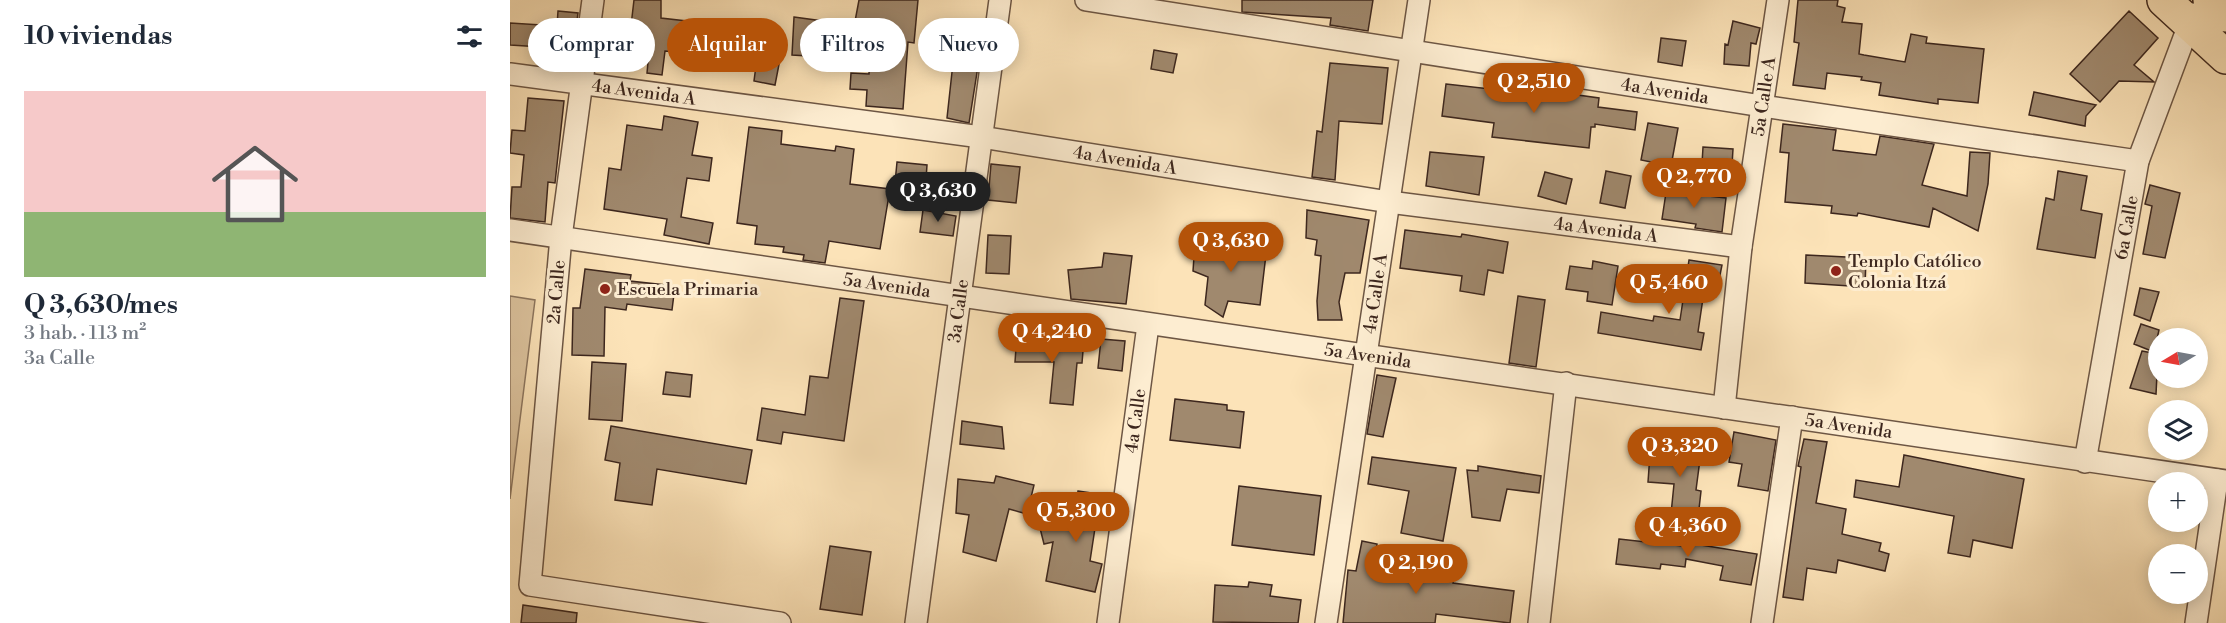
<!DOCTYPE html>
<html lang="es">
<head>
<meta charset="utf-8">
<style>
  :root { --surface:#fff; --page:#f2f2f3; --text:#1f2937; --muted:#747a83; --accent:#b45309 }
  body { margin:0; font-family:"Libre Bodoni",serif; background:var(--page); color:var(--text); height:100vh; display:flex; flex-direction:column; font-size:22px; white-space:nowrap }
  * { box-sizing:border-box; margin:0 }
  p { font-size:20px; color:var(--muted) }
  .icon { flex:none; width:33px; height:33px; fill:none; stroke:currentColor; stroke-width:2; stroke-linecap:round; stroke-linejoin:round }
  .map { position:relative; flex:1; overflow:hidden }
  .sheet { display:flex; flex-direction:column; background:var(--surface); width:510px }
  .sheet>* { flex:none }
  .top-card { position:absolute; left:18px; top:18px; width:570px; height:54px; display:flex; gap:12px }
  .needle { width:39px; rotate:260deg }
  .buttons { position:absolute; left:1638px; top:328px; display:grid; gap:12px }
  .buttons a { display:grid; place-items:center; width:60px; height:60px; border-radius:50%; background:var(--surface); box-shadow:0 3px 15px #0003; font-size:30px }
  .price { position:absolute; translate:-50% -51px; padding:0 14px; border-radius:21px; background:var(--accent); color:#fff; font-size:20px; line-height:39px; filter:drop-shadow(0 2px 3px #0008) }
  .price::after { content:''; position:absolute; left:50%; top:36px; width:18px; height:14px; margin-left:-9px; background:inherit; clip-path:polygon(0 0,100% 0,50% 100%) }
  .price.active { background:#222; color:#fff }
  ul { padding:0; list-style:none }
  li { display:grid; align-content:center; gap:12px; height:318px; padding:0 24px }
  li span { display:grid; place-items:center; height:186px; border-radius:0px; color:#555 }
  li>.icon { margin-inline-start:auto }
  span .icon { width:108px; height:108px; fill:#fffc; stroke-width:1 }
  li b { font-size:26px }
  h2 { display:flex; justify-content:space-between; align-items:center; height:72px; padding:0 24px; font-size:26px }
  .chip { padding:0 21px; border-radius:27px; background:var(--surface); box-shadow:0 3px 15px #0003; font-size:21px; line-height:54px }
  .chip.active { background:var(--accent); color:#fff }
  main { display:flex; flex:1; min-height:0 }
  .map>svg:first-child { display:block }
  .green { fill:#dcc39e; stroke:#8c755e; stroke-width:1.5 }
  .building { fill:#a0896e; stroke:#3d271e; stroke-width:1.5 }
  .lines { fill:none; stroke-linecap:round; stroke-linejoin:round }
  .street-casing { stroke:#6d5644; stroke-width:24 }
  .primary-casing { stroke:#3d271e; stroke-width:36 }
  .street { stroke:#fdedd1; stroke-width:21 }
  .primary { stroke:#fce3b8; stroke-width:33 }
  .poi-dot { fill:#8f2418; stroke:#fdedd1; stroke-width:2 }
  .labels { text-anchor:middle; stroke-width:6; stroke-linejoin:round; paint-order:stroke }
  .street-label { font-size:18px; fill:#3d271e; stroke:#fdedd1 }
  .poi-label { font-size:18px; fill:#3d271e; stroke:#fdedd1; text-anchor:start }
</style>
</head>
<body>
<main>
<section class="sheet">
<h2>10 viviendas<svg class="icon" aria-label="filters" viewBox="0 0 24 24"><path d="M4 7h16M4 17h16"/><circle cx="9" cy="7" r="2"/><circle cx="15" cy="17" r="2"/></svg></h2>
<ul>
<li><span style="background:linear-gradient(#f6c9c9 65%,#8fb573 0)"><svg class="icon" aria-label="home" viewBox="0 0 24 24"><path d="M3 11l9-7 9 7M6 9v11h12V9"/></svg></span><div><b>Q 3,630/mes</b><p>3 hab. · 113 m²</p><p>3a Calle</p></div></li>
</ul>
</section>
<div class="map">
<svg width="1716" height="623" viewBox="0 0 1716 623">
  <rect width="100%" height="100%" fill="#fce3b8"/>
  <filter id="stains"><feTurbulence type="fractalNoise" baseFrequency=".00333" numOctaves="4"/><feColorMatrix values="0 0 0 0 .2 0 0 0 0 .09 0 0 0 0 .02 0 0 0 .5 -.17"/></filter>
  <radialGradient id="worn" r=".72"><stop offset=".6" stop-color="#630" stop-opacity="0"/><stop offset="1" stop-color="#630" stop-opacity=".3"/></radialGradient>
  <path class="green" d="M0,296L25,300L0,499Z"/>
  <path class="building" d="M124,0H151V18L194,23L192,46L170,43L169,52L155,51L152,75L137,73L138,62L117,60Z
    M349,0H408L404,43L398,42L393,109L356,106L357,90L340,89L341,73L359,74L361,35L343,32Z
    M732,0H863L858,31L820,25L821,18L732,12Z
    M1288,0H1328L1327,6L1335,8L1332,22L1352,24L1349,54L1354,55L1395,62L1401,34L1417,37L1416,43L1474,49L1468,103L1428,99V104L1369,95L1371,83L1351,80L1352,77L1317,73L1315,89L1283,85L1289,43L1284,42Z
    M48,11L68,13L63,49L0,45V23L47,26Z
    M1619,11L1648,38L1624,65L1644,82L1609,81L1590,102L1560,74Z
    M284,17L320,22L315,57L282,55Z
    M1223,21L1250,28L1246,44L1241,43L1239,66L1214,64L1215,44L1218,45Z
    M1151,38L1176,41L1172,66L1148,62Z
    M644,50L667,54L663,73L641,69Z
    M248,51L271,54L265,85L244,81Z
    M443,63L468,66L459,123L437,118Z
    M820,63L878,68L872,124L829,121L825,180L802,177L807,131L812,132Z
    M936,84L989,90L990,84L1089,98L1088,107L1127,112L1125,130L1085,124V127H1081L1079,148L982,137L984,123L932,116Z
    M1524,92L1586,105L1576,116L1575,126L1519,115Z
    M18,98L54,101L45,183L38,182L35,222L0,218L2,187H11L14,155L0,153L2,130L15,131Z
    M154,116L188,122L182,155L202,158L199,181L177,178L171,217L203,223L199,244L154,235L157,219L94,209L99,168L111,170L117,125L152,130Z
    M1138,123L1168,128L1161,166L1131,160Z
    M1273,124L1326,130L1323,150L1366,155L1370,136L1424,144L1412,185L1457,196L1460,152L1480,153L1478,184L1468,231L1423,208L1419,227L1348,213L1347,216L1321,213L1322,206L1275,202L1279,153L1270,152Z
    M239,127L272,131L271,144L325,151L326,146L344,149L340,184L380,189L370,249L319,241L315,263L293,260L294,255L273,252L274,247L245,244L247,226L227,223Z
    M1193,147L1223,149L1222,165L1192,164Z
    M920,152L974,157L969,195L916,186Z
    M387,162L417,165L414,208L383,204Z
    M481,164L510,167L506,203L478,200Z
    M1096,171L1121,176L1115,208L1090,203Z
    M1548,171L1577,176L1571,210L1592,214L1585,258L1527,249L1536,198L1544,200Z
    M1035,172L1062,179L1056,204L1028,196Z
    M1640,185L1670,193L1655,258L1633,254L1642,206L1635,204Z
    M1157,186L1181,189V194L1216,198L1212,232L1185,228L1186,224L1152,219Z
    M413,210L446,216L443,236L410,232Z
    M797,210L859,220L850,273H835L829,302L832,320H808L807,301L811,256L805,255L807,240L796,238Z
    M895,230L951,237L952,234L998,242L993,273L978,270L974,295L950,291L952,276L890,268Z
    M478,235L501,236L499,274L476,273Z
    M685,243L757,246L750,305L718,301L713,317L695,305L698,277L683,271Z
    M594,253L622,256L616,304L561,299L558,270L592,267Z
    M1296,255L1356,258L1355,287L1295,283Z
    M1179,260L1212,265L1209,280L1196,278L1188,332L1194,333L1191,350L1088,333L1091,312L1143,321L1144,316L1170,320Z
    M1083,261L1108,266L1102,305L1077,301L1078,292L1056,289L1060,266L1082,269Z
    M75,269L121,275L120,281L165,286L162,310L117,304L116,310L95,307L94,356L62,355L63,308H70Z
    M1630,288L1649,292L1640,321L1624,315Z
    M1008,296L1035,300L1026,367L999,363Z
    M330,298L354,301L334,441L273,432L271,444L247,440L252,408L295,415L300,376L318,378Z
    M1631,324L1649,330L1644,352L1624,344Z
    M507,334H539L538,347L573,351L572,363H567L563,405L540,403L544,362H505Z
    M591,339L615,341L612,371L588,368Z
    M1632,351L1648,354L1646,394L1620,388Z
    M82,362L116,364L112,421L79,419Z
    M156,372L182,375L180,397L153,394Z
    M867,375L886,378L873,437L857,434Z
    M665,399L717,405V410L734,412L730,448L660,440Z
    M452,421L492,427L494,449L450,444Z
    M101,426L242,450L236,484L147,469L142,505L105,500L110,463L95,460Z
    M1224,432L1266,440L1258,491L1228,486L1232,464L1219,462Z
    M1294,439L1317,442L1306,503L1336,509L1332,534L1371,543L1369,551L1379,554L1375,571L1328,560L1326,573L1297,568L1293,600L1273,597L1291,467L1288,466Z
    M1172,440L1192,444L1186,490L1191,491L1188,518L1161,514L1164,484L1138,482L1140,454L1170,457Z
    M1394,455L1514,479L1502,548L1463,540L1460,557L1438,553L1444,516L1344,497L1346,480L1389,487Z
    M862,457L946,468L933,541L891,533L899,491L858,484Z
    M968,466L1031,476L1029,493L997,489L990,521L962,517L957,470L968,471Z
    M486,476L524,485L517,514L499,509L486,561L453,552L459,515L446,513L448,479L484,483Z
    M729,486L811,496L804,555L722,545Z
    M568,491L601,496L598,516L587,515L580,561L592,564L585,592L536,581L543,542L534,544L529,524L564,516Z
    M1109,539L1172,546V542L1247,554L1241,585L1210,580L1213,566L1176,559L1175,567L1151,564L1150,569L1106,564Z
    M852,541L867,544L864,564L944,575L943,583L1004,591L1000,623L926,614L925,623H833L838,570L846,571Z
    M320,546L361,552L352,615L310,609Z
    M739,582L762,585L760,596L791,600L788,623L703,622L705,585L738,587Z
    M13,605L67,613L66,623H11Z"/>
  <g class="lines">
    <defs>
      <g id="street">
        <path d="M83,0L51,237L20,585L270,623"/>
        <path id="s1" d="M576,0L1252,106L1628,161"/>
        <path id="s2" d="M0,74L471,137L879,202L1231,247"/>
        <path id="s3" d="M0,230L1716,481"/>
        <path id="s4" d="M1214,408L1231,247L1268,0"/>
        <path id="s5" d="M1575,462L1628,161L1683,14"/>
        <path id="s6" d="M406,623L490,0"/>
        <path id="s7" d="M598,623L638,325"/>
        <path id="s8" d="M816,623L909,0"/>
        <path d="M1029,623L1056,383"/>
        <path d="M1252,623L1282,417"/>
        <path d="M1686,623L1707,480"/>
      </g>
      <path id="primary" d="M1654,0L1716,57
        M1700,0L1716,15"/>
    </defs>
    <use href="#street" class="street-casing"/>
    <use href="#primary" class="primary-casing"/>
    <use href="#street" class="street"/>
    <use href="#primary" class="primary"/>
  </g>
  <g class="poi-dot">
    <circle cx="1326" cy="271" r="6"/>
    <circle cx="95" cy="289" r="6"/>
  </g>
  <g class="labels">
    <g class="street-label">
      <text dy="6" stroke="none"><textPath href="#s1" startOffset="586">4a Avenida</textPath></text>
      <text dy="6" stroke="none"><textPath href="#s2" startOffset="135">4a Avenida A</textPath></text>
      <text dy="6" stroke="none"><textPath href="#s4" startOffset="314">5a Calle A</textPath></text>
      <text dy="6" stroke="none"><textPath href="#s2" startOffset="621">4a Avenida A</textPath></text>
      <text dy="6" stroke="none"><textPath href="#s5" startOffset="238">6a Calle</textPath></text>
      <text dy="6" stroke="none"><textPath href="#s2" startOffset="1107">4a Avenida A</textPath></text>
      <text dy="6" stroke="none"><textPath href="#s3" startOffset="381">5a Avenida</textPath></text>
      <text transform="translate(46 292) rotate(-85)" y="6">2a Calle</text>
      <text dy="6" stroke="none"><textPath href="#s8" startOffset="333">4a Calle A</textPath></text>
      <text dy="6" stroke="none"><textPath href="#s6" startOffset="315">3a Calle</textPath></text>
      <text dy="6" stroke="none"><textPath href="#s3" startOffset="867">5a Avenida</textPath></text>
      <text dy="6" stroke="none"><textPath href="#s7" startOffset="204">4a Calle</textPath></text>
      <text dy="6" stroke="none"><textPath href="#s3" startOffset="1353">5a Avenida</textPath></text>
    </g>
    <g class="poi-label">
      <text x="1338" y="267">Templo Católico<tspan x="1338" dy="21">Colonia Itzá</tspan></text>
      <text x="107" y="295">Escuela Primaria</text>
    </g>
  </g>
  <rect width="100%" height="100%" filter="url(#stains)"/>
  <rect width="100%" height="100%" fill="url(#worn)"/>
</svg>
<div class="buttons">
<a><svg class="needle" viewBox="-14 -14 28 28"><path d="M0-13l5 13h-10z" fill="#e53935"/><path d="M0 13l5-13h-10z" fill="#747a83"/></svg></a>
<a><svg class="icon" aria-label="layers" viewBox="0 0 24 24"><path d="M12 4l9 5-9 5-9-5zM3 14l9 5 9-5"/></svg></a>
<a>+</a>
<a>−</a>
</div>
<b class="price" style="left:1024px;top:114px">Q 2,510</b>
<b class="price" style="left:1184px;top:209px">Q 2,770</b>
<b class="price active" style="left:428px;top:223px">Q 3,630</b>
<b class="price" style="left:721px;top:273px">Q 3,630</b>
<b class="price" style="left:1159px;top:315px">Q 5,460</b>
<b class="price" style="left:542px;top:364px">Q 4,240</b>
<b class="price" style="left:1170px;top:478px">Q 3,320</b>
<b class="price" style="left:566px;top:543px">Q 5,300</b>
<b class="price" style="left:1178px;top:558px">Q 4,360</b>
<b class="price" style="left:906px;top:595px">Q 2,190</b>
<div class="top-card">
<a class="chip">Comprar</a>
<a class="chip active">Alquilar</a>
<a class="chip">Filtros</a>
<a class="chip">Nuevo</a>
</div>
</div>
</main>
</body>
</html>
